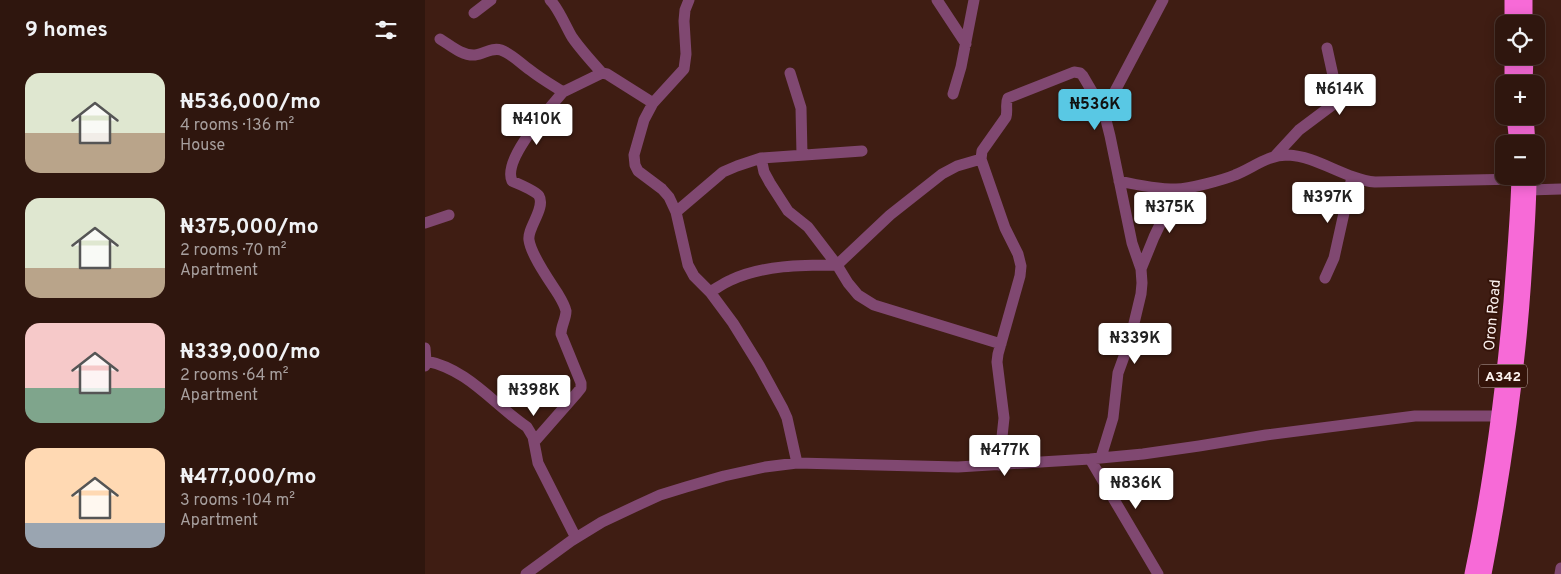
<!DOCTYPE html>
<html lang="en">
<head>
<meta charset="utf-8">
<style>
  :root { --surface:#2f160e; --page:#371f17; --text:#f1f3f6; --muted:#a79f9e; --line:#4a352e; --accent:#59c8e4 }
  body { margin:0; font-family:Overpass,sans-serif; background:var(--page); color:var(--text); height:100vh; display:flex; flex-direction:column; font-size:19px; white-space:nowrap }
  * { box-sizing:border-box; margin:0 }
  p { font-size:16px; color:var(--muted) }
  .icon { flex:none; width:28px; height:28px; fill:none; stroke:currentColor; stroke-width:2; stroke-linecap:round; stroke-linejoin:round }
  .map { position:relative; flex:1; overflow:hidden }
  .sheet { display:flex; flex-direction:column; background:var(--surface); width:425px }
  .sheet>* { flex:none }
  .controls { position:absolute; left:1070px; top:15px; display:grid; gap:10px }
  .controls a { display:grid; place-items:center; width:50px; height:50px; border-radius:10px; background:var(--surface); box-shadow:0 2px 12px #0003,0 0 0 1px var(--line); font-size:25px }
  .price { position:absolute; translate:-50% -42px; padding:0 11px; border-radius:5px; background:#fff; color:#222; font-size:16px; line-height:32px; filter:drop-shadow(0 1px 2px #0008) }
  .price::after { content:''; position:absolute; left:50%; top:30px; width:15px; height:11px; margin-left:-8px; background:inherit; clip-path:polygon(0 0,100% 0,50% 100%) }
  .price.active { background:var(--accent); color:#111 }
  ul { padding:0; list-style:none }
  li { display:flex; align-items:center; gap:15px; height:125px; padding:0 25px }
  li span { display:grid; place-items:center; flex:none; width:140px; height:100px; border-radius:15px; color:#555 }
  li>.icon { margin-inline-start:auto }
  span .icon { width:60px; height:60px; fill:#fffc; stroke-width:1 }
  li b { font-size:21px }
  h2 { display:flex; justify-content:space-between; align-items:center; height:60px; padding:0 25px; font-size:21px }
  main { display:flex; flex:1; min-height:0 }
  .map>svg:first-child { display:block }
  .lines { fill:none; stroke-linecap:round; stroke-linejoin:round }
  .street { stroke:#804871; stroke-width:11 }
  .highway { stroke:#f76ad7; stroke-width:15 }
  .labels { text-anchor:middle; stroke-width:4; stroke-linejoin:round; paint-order:stroke }
  .shield { fill:#341309; stroke:#c0afaa; stroke-width:1 }
  .shield-label { font-size:14px; font-weight:bold; fill:#fcf2ef }
  .street-label { font-size:15px; fill:#fcf2ef; stroke:#341309 }
</style>
</head>
<body>
<main>
<section class="sheet">
<h2>9 homes<svg class="icon" aria-label="filters" viewBox="0 0 24 24"><path d="M4 7h16M4 17h16"/><circle cx="9" cy="7" r="2"/><circle cx="15" cy="17" r="2"/></svg></h2>
<ul>
<li><span style="background:linear-gradient(#dfe7d0 60%,#b9a48a 0)"><svg class="icon" aria-label="home" viewBox="0 0 24 24"><path d="M3 11l9-7 9 7M6 9v11h12V9"/></svg></span><div><b>₦536,000/mo</b><p>4 rooms · 136 m²</p><p>House</p></div></li>
<li><span style="background:linear-gradient(#dfe7d0 70%,#b9a48a 0)"><svg class="icon" aria-label="home" viewBox="0 0 24 24"><path d="M3 11l9-7 9 7M6 9v11h12V9"/></svg></span><div><b>₦375,000/mo</b><p>2 rooms · 70 m²</p><p>Apartment</p></div></li>
<li><span style="background:linear-gradient(#f6c9c9 65%,#7fa58c 0)"><svg class="icon" aria-label="home" viewBox="0 0 24 24"><path d="M3 11l9-7 9 7M6 9v11h12V9"/></svg></span><div><b>₦339,000/mo</b><p>2 rooms · 64 m²</p><p>Apartment</p></div></li>
<li><span style="background:linear-gradient(#ffd9b3 75%,#9aa5b1 0)"><svg class="icon" aria-label="home" viewBox="0 0 24 24"><path d="M3 11l9-7 9 7M6 9v11h12V9"/></svg></span><div><b>₦477,000/mo</b><p>3 rooms · 104 m²</p><p>Apartment</p></div></li>
</ul>
</section>
<div class="map">
<svg width="1136" height="574" viewBox="0 0 1136 574">
  <rect width="100%" height="100%" fill="#3f1d13"/>
  <g class="lines">
    <path class="street" d="M125,0C133,7 141,27 147,37C156,50 167,62 177,73
      M264,0L260,10L259,21L261,54L259,69L228,103L219,120L209,155L210,165L213,171L237,189L244,197L251,212L263,265L269,276L285,292L308,323L334,365L358,409L362,418L372,463
      M512,0L541,44
      M49,13L66,0
      M15,39C25,45 37,56 50,55C59,54 67,47 76,50C87,54 95,63 105,70C115,78 127,85 138,92L177,73L182,74L228,103
      M365,73L376,108L377,155
      M528,94L536,67L549,0
      M679,112L738,0
      M850,156L874,130L910,103L911,89L902,48
      M336,158L339,172L345,183L363,211L383,227L412,265L423,283L433,295L449,305L576,344
      M694,181C712,185 732,189 751,189C764,189 798,180 810,175C828,168 842,155 863,155C892,156 920,179 950,182L1094,179
      M1104,190L1136,189
      M251,212L298,172L312,166L336,158L437,151
      M0,223L24,215
      M716,269L729,237L752,189
      M900,278L909,258L927,177
      M285,292C292,288 299,283 306,280C338,265 377,265 412,265L465,215L517,174L532,166L556,159
      M0,348L1,361L0,366
      M1,361C43,369 68,404 102,427L108,437L113,463L151,538
      M109,442L152,393L156,388V383L136,334C136,326 141,319 141,311C140,306 136,299 133,294C124,280 106,255 104,240C102,228 121,208 114,196C111,191 93,184 87,181C77,159 124,109 138,92
      M665,459L733,574
      M574,465L579,418L572,362L573,354L595,276L596,266L593,254L580,228L556,159L557,151L581,117C583,110 580,104 583,98L649,72L655,73L658,76L679,112L685,136L707,243L716,269L717,283L716,294L705,340L693,373L688,418L676,457
      M101,574L146,541L177,522L211,506L235,495L261,487L299,476L340,467L372,463L533,467L665,459L718,454L774,446L841,435L990,416H1074
      M1135,574L1136,568"/>
    <path class="highway" d="M1087,0V24
      M1100,0V24
      M1087,84V56
      M1100,84L1101,56
      M1089,116L1092,144
      M1101,116L1103,144
      M1047,574C1066,485 1078,393 1086,302C1089,260 1093,218 1094,176
      M1059,574C1079,470 1094,365 1100,260C1102,232 1104,204 1104,176"/>
  </g>
  <g class="labels">
    <rect class="shield" x="1054" y="364.5" width="48" height="23" rx="4"/>
    <g class="shield-label">
      <text x="1078" y="381">A342</text>
    </g>
    <g class="street-label">
      <text transform="translate(1067 315) rotate(-85)" y="5">Oron Road</text>
    </g>
  </g>
</svg>
<div class="controls">
<a><svg class="icon" aria-label="locate" viewBox="0 0 24 24"><circle cx="12" cy="12" r="6"/><path d="M12 2v4M12 18v4M2 12h4M18 12h4"/></svg></a>
<a>+</a>
<a>−</a>
</div>
<b class="price" style="left:915px;top:116px">₦614K</b>
<b class="price active" style="left:670px;top:131px">₦536K</b>
<b class="price" style="left:112px;top:146px">₦410K</b>
<b class="price" style="left:903px;top:224px">₦397K</b>
<b class="price" style="left:745px;top:234px">₦375K</b>
<b class="price" style="left:710px;top:365px">₦339K</b>
<b class="price" style="left:109px;top:417px">₦398K</b>
<b class="price" style="left:580px;top:477px">₦477K</b>
<b class="price" style="left:711px;top:510px">₦836K</b>
</div>
</main>
</body>
</html>
